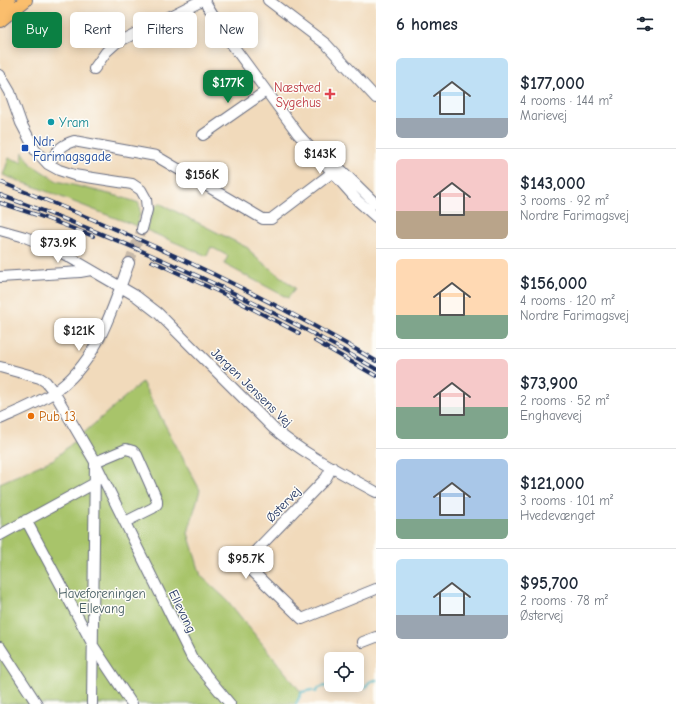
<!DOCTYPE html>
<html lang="en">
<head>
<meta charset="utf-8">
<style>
  :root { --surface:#fff; --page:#f2f2f3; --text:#1f2937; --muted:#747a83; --line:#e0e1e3; --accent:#0b8043 }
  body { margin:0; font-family:"Comic Neue",sans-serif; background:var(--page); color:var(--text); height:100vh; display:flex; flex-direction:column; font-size:15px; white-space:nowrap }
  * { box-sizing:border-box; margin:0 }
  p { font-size:13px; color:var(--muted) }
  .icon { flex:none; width:22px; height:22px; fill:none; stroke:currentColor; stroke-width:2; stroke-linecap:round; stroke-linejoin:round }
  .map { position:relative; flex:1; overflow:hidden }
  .drawer { display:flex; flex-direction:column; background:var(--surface); width:300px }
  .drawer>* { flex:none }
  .guide { position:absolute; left:12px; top:12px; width:304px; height:36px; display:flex; gap:8px }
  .tools { position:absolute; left:324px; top:652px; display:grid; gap:8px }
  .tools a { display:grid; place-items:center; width:40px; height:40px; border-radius:6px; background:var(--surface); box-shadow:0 2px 10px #0003; font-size:20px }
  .price { position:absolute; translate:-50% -34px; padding:0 9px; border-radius:8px; background:#fff; color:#222; font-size:13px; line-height:26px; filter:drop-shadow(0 1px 2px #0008) }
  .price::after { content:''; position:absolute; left:50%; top:24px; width:12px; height:9px; margin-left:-6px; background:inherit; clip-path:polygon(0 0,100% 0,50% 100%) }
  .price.current { background:var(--accent); color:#fff }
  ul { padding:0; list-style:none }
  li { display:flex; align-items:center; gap:12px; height:100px; padding:0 20px }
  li+li { border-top:1px solid var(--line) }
  li span { display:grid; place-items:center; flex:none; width:112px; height:80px; border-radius:6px; color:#555 }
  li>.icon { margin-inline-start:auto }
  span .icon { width:48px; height:48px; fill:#fffc; stroke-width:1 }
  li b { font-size:17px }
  h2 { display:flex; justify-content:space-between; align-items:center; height:48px; padding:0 20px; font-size:17px }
  .chip { padding:0 14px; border-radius:6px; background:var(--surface); box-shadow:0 2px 10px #0003; font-size:14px; line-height:36px }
  .chip.current { background:var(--accent); color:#fff }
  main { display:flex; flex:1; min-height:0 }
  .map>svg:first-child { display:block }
  .green { fill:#a8c46b; stroke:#627a64 }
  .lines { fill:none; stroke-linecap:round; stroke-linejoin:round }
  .stream { stroke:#43b1bf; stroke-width:2.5 }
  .minor-tunnel { stroke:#c6b8a8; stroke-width:10; stroke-dasharray:10 5; stroke-linecap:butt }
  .minor-casing { stroke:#666b7f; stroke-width:12 }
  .major-casing { stroke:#666b7f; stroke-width:14 }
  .minor { stroke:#fff; stroke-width:10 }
  .major { stroke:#fabe6d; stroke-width:12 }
  .rail-casing { stroke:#1b2f5e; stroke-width:4 }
  .rail { stroke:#fdfcf7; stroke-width:2.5; stroke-dasharray:8; stroke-linecap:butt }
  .health-dot { fill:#e0444e; stroke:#fdfcf7; stroke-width:1.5 }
  .culture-dot { fill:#0f9aa8; stroke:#fdfcf7; stroke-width:1.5 }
  .transit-dot { fill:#1a4fb4; stroke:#fdfcf7; stroke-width:1.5 }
  .food-dot { fill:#e8710a; stroke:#fdfcf7; stroke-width:1.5 }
  .labels { text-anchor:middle; stroke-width:3; stroke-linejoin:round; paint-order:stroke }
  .health-label { font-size:13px; fill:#be3a42; stroke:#fdfcf7; text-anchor:end }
  .culture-label { font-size:13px; fill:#0d838f; stroke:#fdfcf7; text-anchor:start }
  .transit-label { font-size:13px; fill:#164399; stroke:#fdfcf7; text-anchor:start }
  .street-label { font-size:13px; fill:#1b2f5e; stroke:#fdfcf7 }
  .food-label { font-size:13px; fill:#c56008; stroke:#fdfcf7; text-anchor:start }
  .park-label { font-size:13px; fill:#455c62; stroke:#fdfcf7 }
</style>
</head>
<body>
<main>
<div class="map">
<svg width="376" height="704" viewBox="0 0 376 704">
  <rect width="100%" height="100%" fill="#fdfcf7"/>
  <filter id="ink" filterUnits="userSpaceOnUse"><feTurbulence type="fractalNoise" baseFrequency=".025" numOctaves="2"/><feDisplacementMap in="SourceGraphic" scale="8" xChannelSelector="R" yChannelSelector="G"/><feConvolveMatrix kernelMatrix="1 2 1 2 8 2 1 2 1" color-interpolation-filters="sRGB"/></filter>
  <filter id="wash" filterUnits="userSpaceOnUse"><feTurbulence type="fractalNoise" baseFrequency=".012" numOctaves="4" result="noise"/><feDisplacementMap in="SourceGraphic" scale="16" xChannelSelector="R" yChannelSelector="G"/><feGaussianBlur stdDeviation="0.9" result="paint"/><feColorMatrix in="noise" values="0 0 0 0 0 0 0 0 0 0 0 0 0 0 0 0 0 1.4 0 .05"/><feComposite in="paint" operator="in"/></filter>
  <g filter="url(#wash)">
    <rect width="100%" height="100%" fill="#f1dabb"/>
    <path class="green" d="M23,152L32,165L57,181L121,197L139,203L140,213L137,226C92,210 48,191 3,175L9,158L22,162Z
      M159,203L248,248L253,255L295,288L288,298L224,264L228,256L211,247L207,256L146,230L154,208Z
      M142,382L200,490L188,533L201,576L227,600L301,692L296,704H0V483L54,459Z"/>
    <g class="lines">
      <path class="stream" d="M356,685L362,688L366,687C368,682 370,681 376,680
        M296,704L302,692L312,690L316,692L317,689L324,686L330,688L343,685"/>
    </g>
  </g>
  <g filter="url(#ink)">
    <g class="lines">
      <path class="minor-tunnel" d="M129,263L142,229"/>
      <defs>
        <path id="minor" d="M204,0L228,39L298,134L358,201L376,217
          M268,0L326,44L376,98
          M94,69L106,52L116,43L202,0
          M0,75L10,92L21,123L35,150L48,164L59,170L74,175L132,184L141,190L146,199L147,210L142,229
          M203,135L266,91
          M323,152L376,204
          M48,164C57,152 60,145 74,141L156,156L263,219H271L333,172
          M0,230L25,237L57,250L136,296L158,313L273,428C305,455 340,472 376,492
          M0,277L80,272L91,270
          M0,367L40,378L46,382L54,392L95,462L192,658L230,704
          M0,419C18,411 36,404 53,393C97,364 112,310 129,263
          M332,467L326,478L244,563L302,619L376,589
          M26,520L94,647L132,704
          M0,535L95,483
          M363,642L376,637
          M0,647L37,704
          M92,704L95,462L126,449L133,451L137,455L157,500V504L153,508L125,522"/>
        <path id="major" d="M0,7L9,0
          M0,21L26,0"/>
      </defs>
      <use href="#minor" class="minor-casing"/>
      <use href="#major" class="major-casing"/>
      <use href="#minor" class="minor"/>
      <use href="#major" class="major"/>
      <defs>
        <path id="rail" d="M0,182C130,232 256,290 376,361
          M0,195C131,242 256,299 376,369
          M0,203L37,215L93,236
          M152,261L226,295L299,333
          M315,341L376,376"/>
      </defs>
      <use href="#rail" class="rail-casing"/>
      <use href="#rail" class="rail"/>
    </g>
  </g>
  <path class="health-dot" d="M328 88h4v4h4v4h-4v4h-4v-4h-4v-4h4z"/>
  <circle class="culture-dot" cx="51" cy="122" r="4"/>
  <rect class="transit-dot" x="21" y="144" width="8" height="8" rx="2"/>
  <circle class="food-dot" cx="31" cy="416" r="4"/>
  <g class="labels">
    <g class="health-label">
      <text x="321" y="92">Næstved<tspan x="321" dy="15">Sygehus</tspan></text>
    </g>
    <g class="culture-label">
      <text x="59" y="127">Yram</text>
    </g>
    <g class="transit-label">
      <text x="33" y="146">Ndr.<tspan x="33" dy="15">Farimagsgade</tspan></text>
    </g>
    <g class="street-label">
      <text transform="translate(252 387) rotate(44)" y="5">Jørgen Jensens Vej</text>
      <text transform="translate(283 504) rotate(-46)" y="5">Østervej</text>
      <text transform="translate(183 611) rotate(64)" y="5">Ellevang</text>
    </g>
    <g class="food-label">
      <text x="39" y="421">Pub 13</text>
    </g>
    <g class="park-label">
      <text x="102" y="598">Haveforeningen<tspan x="102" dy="15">Ellevang</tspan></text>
    </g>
  </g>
</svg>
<div class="tools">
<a><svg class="icon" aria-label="locate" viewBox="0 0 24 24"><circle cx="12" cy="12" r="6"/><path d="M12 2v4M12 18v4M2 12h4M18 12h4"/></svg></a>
</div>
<b class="price current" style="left:228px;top:104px">$177K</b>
<b class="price" style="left:320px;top:175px">$143K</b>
<b class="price" style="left:202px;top:196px">$156K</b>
<b class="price" style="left:58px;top:264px">$73.9K</b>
<b class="price" style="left:79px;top:352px">$121K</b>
<b class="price" style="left:246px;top:580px">$95.7K</b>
<div class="guide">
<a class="chip current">Buy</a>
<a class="chip">Rent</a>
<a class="chip">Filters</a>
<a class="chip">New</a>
</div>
</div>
<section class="drawer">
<h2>6 homes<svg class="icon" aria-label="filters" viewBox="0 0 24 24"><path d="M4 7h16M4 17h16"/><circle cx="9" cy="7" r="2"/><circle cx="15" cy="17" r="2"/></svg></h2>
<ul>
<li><span style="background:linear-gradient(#bfe0f5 75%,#9aa5b1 0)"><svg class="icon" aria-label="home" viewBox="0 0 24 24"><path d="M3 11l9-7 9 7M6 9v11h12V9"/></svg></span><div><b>$177,000</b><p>4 rooms · 144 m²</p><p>Marievej</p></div></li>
<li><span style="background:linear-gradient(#f6c9c9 65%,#b9a48a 0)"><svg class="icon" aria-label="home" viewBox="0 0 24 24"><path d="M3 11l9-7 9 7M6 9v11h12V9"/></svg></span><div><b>$143,000</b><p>3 rooms · 92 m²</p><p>Nordre Farimagsvej</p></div></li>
<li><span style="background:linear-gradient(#ffd9b3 70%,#7fa58c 0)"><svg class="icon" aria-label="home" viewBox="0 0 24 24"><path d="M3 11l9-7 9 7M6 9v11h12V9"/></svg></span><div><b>$156,000</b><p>4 rooms · 120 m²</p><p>Nordre Farimagsvej</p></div></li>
<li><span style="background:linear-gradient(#f6c9c9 60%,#7fa58c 0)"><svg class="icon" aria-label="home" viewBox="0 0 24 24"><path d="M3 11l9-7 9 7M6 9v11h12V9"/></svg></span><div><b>$73,900</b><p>2 rooms · 52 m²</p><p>Enghavevej</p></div></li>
<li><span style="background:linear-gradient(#a9c7e8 75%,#7fa58c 0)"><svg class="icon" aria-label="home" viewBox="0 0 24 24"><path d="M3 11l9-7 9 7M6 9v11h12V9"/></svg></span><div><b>$121,000</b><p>3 rooms · 101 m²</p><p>Hvedevænget</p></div></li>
<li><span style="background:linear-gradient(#bfe0f5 70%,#9aa5b1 0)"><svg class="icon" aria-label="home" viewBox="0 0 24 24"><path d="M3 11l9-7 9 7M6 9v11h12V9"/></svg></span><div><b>$95,700</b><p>2 rooms · 78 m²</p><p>Østervej</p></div></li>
</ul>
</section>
</main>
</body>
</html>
